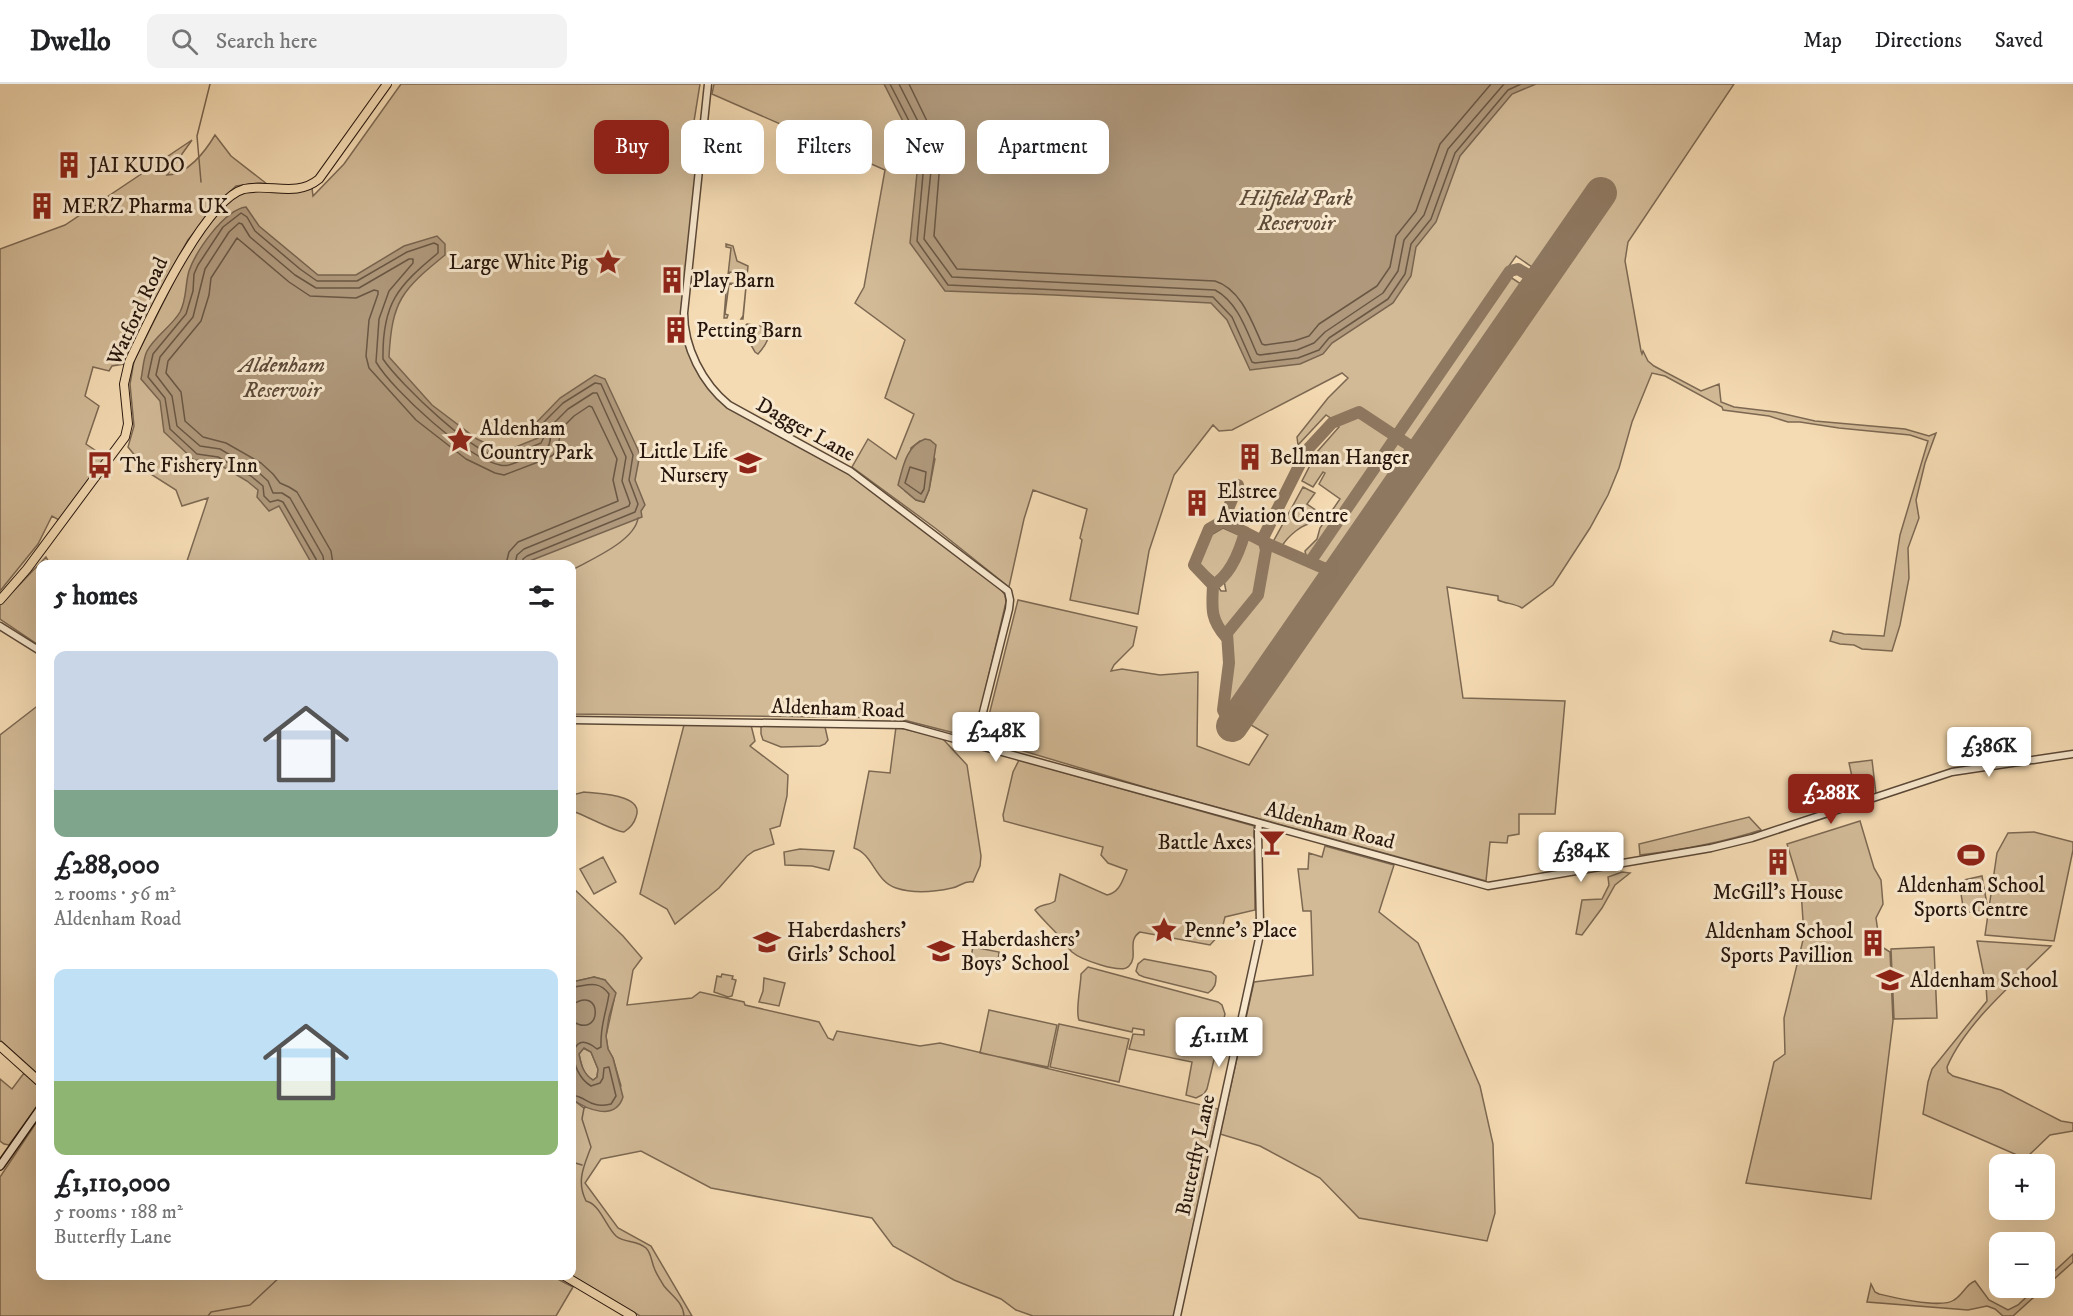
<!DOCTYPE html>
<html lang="en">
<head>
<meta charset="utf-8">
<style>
  :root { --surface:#fff; --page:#f2f2f2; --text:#202124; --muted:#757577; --line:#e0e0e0; --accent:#8f2418 }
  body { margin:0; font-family:"IM FELL DW Pica",serif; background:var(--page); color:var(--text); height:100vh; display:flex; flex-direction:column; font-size:22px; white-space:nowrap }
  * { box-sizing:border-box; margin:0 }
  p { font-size:20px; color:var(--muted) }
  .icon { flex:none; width:33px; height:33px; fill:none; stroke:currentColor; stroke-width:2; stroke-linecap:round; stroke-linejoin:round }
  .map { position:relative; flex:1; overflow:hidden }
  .side { position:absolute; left:36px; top:476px; width:540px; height:720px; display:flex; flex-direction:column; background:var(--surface); border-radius:12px; box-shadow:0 6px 24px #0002 }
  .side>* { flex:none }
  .hud { position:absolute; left:594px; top:36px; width:570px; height:54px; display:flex; gap:12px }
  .controls { position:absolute; left:1989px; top:1070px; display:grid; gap:12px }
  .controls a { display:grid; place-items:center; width:66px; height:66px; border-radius:12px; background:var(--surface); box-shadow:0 6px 24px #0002; font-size:30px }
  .price { position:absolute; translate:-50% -51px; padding:0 14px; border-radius:6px; background:#fff; color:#222; font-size:20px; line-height:39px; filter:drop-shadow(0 2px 3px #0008) }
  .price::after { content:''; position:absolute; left:50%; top:36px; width:18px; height:14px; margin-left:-9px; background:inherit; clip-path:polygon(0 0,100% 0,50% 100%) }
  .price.current { background:var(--accent); color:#fff }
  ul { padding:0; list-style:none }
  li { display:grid; align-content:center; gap:12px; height:318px; padding:0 18px }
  li span { display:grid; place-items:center; height:186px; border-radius:12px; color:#555 }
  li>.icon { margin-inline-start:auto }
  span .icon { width:108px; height:108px; fill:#fffc; stroke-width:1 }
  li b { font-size:26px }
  h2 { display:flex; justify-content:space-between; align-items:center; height:72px; padding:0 18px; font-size:26px }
  .chip { padding:0 21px; border-radius:12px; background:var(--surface); box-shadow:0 6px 24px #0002; font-size:21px; line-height:54px }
  .chip.current { background:var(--accent); color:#fff }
  header { display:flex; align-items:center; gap:36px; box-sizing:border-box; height:84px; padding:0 30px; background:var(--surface); border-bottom:2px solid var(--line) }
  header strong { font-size:28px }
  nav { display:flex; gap:33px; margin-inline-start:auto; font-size:21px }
  .search { width:420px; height:54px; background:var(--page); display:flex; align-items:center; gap:15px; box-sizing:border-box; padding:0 21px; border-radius:12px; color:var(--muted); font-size:22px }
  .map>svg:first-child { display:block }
  .green { fill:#d2ba97; stroke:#7c6852; stroke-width:1.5; fill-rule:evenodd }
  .water { fill:#af987b; stroke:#78644f; stroke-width:1.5; fill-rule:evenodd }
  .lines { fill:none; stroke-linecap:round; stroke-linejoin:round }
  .shore { stroke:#6a5744; stroke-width:1.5 }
  .stream { stroke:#78644f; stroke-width:1.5 }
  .taxiway { stroke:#8e7860; stroke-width:12 }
  .runway { stroke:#8e7860; stroke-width:32 }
  .tertiary-casing { stroke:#5a4736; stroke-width:9 }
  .secondary-casing { stroke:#26160d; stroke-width:10 }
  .primary-casing { stroke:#26160d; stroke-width:10 }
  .tertiary { stroke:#f8e8ce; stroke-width:6 }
  .secondary { stroke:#f8e8ce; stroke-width:7 }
  .primary { stroke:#f5dbb3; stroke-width:8 }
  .labels { text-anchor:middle; stroke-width:6; stroke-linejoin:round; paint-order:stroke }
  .poi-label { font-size:21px; fill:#26160d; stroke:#f8e8ce; text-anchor:start }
  .street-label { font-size:21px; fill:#26160d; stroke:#f8e8ce }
  .water-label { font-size:22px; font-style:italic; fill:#5d4a39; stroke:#f8e8ce }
</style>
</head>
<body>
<header>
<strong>Dwello</strong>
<div class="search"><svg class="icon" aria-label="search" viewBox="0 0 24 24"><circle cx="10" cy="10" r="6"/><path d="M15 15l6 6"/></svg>Search here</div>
<nav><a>Map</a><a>Directions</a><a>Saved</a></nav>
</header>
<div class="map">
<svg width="2073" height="1232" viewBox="0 0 2073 1232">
  <rect width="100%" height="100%" fill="#f5dbb3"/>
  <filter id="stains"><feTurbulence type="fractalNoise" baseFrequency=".00333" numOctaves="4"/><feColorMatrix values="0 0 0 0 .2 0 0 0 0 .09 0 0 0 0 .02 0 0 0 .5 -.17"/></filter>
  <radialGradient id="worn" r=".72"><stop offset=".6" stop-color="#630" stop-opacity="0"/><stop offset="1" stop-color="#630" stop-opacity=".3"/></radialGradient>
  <path class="green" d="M401,0H700L686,87H696L681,238L684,258L696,285L717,313L735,327L840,384L866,401L1000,504L1005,511L1006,518L974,654L896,634L572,630V480H186L208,414L182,422L176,406L149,389L128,363L134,342L130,300L134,277L194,157L233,113L246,107H298L312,104L313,112L344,80Z
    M714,0H1734L1628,158L1625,177L1641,267L1642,270L1643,267L1648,277L1654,282L1701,307L1719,300L1721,318L1734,323L1776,328L1815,337L1905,345L1929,352L1936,349L1925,379L1916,416L1919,434L1908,464L1909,494L1900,541L1892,567L1862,565L1854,561L1840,560L1830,557L1833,547L1844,550L1884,552L1900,451L1928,357L1910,351L1839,344L1800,338H1788L1769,332L1723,326L1722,323L1665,292L1652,289L1632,338L1619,384L1608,411L1590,444L1553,501L1522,524C1514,519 1506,520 1498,516V512L1447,503L1463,614L1565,617L1555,730H1519V750L1508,752L1507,759L1490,758L1486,797L1151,705L983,655L1018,516L1137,543L1133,562L1114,581L1111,587L1122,585L1160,591L1198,588L1197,662L1249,681L1268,651L1251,641L1249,637L1610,115L1593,102L1535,185L1516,172L1504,189L1524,202L1334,477C1324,483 1315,476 1306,472L1305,467L1317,455L1320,444L1340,415L1319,400L1325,389L1323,388L1313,403L1302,397L1317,368L1339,343L1336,339L1357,330L1353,326L1332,335L1326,331L1298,361L1297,353L1328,314L1348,294L1342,289L1232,346L1219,347L1213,341L1174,391L1149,467L1138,530L1070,516L1082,456L1080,454L1087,425L1033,406L1024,435L1009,503L935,444L852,383L868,355L896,375L914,330L885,314L905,256L855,219L864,203L885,86L712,10ZM920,357L935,375L929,406L924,418L916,416L905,407L911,364Z
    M215,51L231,72L267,100L260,99L236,102L217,120L188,156L167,193L124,280L112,282L109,287L93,283L85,312L99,322L86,360L105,373L59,436L52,432L38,460L0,507V165L65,141L192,56L167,91C187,91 205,68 215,51Z
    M726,160L733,162L737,177L748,182L743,235H741L743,232L746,202L729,200L725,230L728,231L727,234H724L727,195L729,199L740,200L742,190L730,188L728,191L731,164L726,163Z
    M747,240L766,243C772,253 765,262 758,270L755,268L744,249H742L741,246Z
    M1303,403L1315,409L1307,420L1320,429L1314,439C1303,439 1288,452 1282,462L1273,458Z
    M1223,444L1241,452C1238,464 1227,491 1216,495L1199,481L1211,451Z
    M1245,454L1262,461L1264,465L1261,489L1255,512L1226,546H1223L1216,534V503L1217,501L1221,507H1226L1224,497L1241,469Z
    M1269,464L1320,485L1324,491L1232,624H1226L1232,576L1230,551L1260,511Z
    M46,473L50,480H40V562L0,535V521Z
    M40,616V992L0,956V651L40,620Z
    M684,641H751L755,657L750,662L788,691L787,712L780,742L770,745L774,760L754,767L747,772L719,804L675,840L667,825L640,810Z
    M761,641L825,643L828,656L825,660L820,662L781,663L763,656L761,650Z
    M896,643L942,654L967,681L981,772L980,782L973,798C964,796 960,803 952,804C934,808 914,810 896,804C875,797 873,770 854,764L869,687L890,689Z
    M1019,676L1254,742L1255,826L1225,833L1221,849L1210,861L1140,848C1126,857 1139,872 1129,882C1122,891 1080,875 1072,868C1068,864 1064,858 1060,853C1052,844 1042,835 1035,826C1041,819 1049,822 1055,817L1060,790L1107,811C1120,808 1122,797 1127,786L1108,779L1101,771L1103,763L1004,737L1003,731L1013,688Z
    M1872,676L1876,710L1857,716L1849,679Z
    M584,708C598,710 645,710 636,733C634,740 630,744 624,748C616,748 586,732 575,728L572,718V711Z
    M1749,733L1761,746C1721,759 1682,766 1640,771L1639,760Z
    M1860,737L1874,784L1881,796L1883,820L1876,834L1878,848L1882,863L1890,868L1893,937L1871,1115L1746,1099L1774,978L1785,970L1784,934L1804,852L1801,806L1787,760Z
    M2034,748L2073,758V766L2054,857L1985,851L1997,769L2008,749Z
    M1325,762L1394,781L1379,828L1418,859L1480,1002L1493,1060L1495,1129L1487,1157L1359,1134L1320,1094L1260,1062L1220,1050L1254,898L1313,891L1311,827H1303L1298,785H1308L1309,769L1322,773Z
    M800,765L834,767L829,786L812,782L785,781L784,768Z
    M603,773L616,798L594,810L580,785Z
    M1622,788L1630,789L1615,801L1602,824L1582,851L1576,850L1582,816L1602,815L1609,801L1608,793Z
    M1982,792L1988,826L1964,829L1959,797Z
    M572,803L623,852L642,874L633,886L627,921L692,914L700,908L744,918L745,921L819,938L828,954L833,956L837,947L920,962L940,959L1218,1025L1174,1232H1033L1016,1226L1001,1215L954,1196L893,1162L872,1134L711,1104L641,1067L601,1075L585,1099L618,1144L651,1162L692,1232H640L571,1191L572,1015L584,1024L621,1002L613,974L608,965L606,952L614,916L605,896L594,893L572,898Z
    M1977,857L2051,862C2017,896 1966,938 1947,983L1948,988L1953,992L2001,1006L2061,1037L2073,1039V1047L2050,1051L2028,1072L2017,1071L1923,1030L1928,998L1932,985L1987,917L1986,901Z
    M973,863L999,868L997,886L995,887L969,882Z
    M1934,863L1937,934L1894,935L1891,865Z
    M1144,875L1211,888L1216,892C1216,900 1215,904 1208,909L1144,893L1139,891L1136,887L1138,880Z
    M1088,883L1218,918L1222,921L1225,930L1207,1005L1204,1010L1196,1014L1186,1011L1192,978L1129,965L1133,950L1144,951V946L1133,944L1132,948L1079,936C1075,928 1081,901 1081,890Z
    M722,890L733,892L732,895L736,896L732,912L728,913L714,908L717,892L721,893Z
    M764,894L785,899L779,922L759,918L763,907Z
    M989,926L1057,941L1048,983L980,969Z
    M1059,940L1129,955L1119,998L1050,983Z
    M583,964L591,968L598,985L597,993L593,997C583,990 581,981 579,970Z
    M24,989L40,1004V1019L9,1061L4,1060L0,1057V995L12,1005Z
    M40,1033V1191H550L573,1203L556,1232H0V1093Z
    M2073,1170V1178L2013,1232H2003L1995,1225L1987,1222L1968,1226L1867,1218L1871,1200L1875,1208L1879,1210C1896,1214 1941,1225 1954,1216C1963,1211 1966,1200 1975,1197L1989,1216L2008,1226L2018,1221L2037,1203H2044L2045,1196Z"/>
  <path class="water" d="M884,0H1536L1512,10L1460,72L1436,138L1416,163L1411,192L1393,219L1332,259L1323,270L1300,280L1250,286L1227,236L1211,219L1054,211L945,207L910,159L919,69Z
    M246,123L259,142L318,191H356L404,162L437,152L445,160V171C402,206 392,216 389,273L432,321L477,355L503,368L538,354L534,341L560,314L595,291L605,295L640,370L635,396L645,421L641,427L642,433L522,480H312L279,422L269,427L257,413L258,406L247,397L215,378L194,376L164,348L160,317L141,295C143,286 143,275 147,267C155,252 172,242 180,228C187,215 185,200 189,187C196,167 224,126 246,123Z
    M925,355L930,356L936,361L929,406L924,418L916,416L898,401C903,383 906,362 925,355Z
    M594,893L605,896L616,909L609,933L606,952L608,965L613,974L623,1013C615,1038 586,1025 572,1015V898ZM584,964L591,968L598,985L597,993L593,996C583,990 581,980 579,970Z"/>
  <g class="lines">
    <path class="shore" d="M890,0L925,68L917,157L948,201L1213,213L1232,233L1252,278L1255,279L1298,274L1319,266L1329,254L1388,215L1405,190L1411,160L1431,135L1455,69L1508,6L1521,0
      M899,0L933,67L924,155L952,193L1215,206C1238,218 1247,248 1257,270L1260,271L1297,266L1314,259L1325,248L1383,209L1398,187L1404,156L1424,131L1448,65L1504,0
      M909,0L941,66L934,152L957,185L1215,197C1241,205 1252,238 1262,260L1265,261L1294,257L1309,252L1319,240L1377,202L1390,183L1396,152L1416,127L1440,60L1491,0
      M910,383L926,388L924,405L921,410L905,399Z
      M317,480L316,475L283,418L278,416L270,418L264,412L263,402L251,392L218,373L197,370L170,345L165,314L148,293L153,270L186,230L193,207L194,190L198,181L223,143L241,129L247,133L255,147L300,185L317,197H357L407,168L434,159L438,161V169C398,202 382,219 383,275C399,299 477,375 505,374L541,359L544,353L541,341L563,319L595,299L601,300L633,371L629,396L638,420L635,428L527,472L523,475V480
      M324,480L323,472L290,414L282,409H273L268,397L256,386L220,365L200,362L177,342L172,312L156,291L160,273L193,233L205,185L229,148L239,139L242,140L250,153L295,191L316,204H359L409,175H413V179L389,207L379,235L376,278C393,307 467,374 500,381C509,384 522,375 530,372C552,363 550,364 551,342L568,325L593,309H597L626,373L622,397L630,419L629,422L524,465L517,471L515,480
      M333,480L331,467L297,408L289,403L280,399L273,390L261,379L226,359L203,353L185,337L181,308L166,289L168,277L201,237L209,211L211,194L237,154L289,198L310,212L356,214L374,206L378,207V210L369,236L366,272L369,284L416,336L466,375L495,389L504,391L546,375L553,371L558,363L561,345L574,332L589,322L592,323L617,375L613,396L618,417L518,458L509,468L506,480
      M572,903C587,902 598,895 609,910C606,930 600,941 601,963L597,965C568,941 567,988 591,1002L600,999L603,994L604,984L609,983L616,1012L611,1020C589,1025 588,1013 572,1011
      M572,921C603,899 603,957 572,937"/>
    <path class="stream" d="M201,98L197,52L210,0
      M572,486C590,476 635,457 638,434
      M584,1024L582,1035L591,1063C584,1082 576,1097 586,1117C600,1120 606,1143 616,1152C624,1159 637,1156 646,1164C652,1170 651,1178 655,1186C657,1191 661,1197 664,1202C672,1212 683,1218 684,1232
      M572,1078L582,1081
      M208,1232L211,1228L250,1221L282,1191"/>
    <path class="taxiway" d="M1223,437L1266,459L1328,486L1333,492L1332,499
      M1310,478L1510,187L1518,185L1530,192L1535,199L1534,206
      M1328,486H1337L1345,480
      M1213,501C1231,491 1240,466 1245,448
      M1226,553C1210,535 1212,524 1213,501L1194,481L1209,445L1223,437L1238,401
      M1240,631L1233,634L1225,630L1223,626L1229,579L1227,549L1258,511L1266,466L1263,454L1307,366L1332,339L1359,328L1421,369"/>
    <path class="runway" d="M1232,642L1601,109"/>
    <defs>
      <path id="tertiary" d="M708,0L684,229C684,263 702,299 729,321L850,387L1008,507L1010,516L1009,525L975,660
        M0,542L40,567
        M572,636L904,641L1488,802L1711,764L1752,754L1952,688L2073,670
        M1177,1232L1259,855L1260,840L1258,749L1259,739"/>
      <path id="secondary" d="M0,1082L40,1025"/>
      <path id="primary" d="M0,516L27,485L125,353L128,340L124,300L129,278C147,240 204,116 244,105C270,99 296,114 319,95L387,0
        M0,962L40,998
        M563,1191L632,1232"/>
    </defs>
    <use href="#tertiary" class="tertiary-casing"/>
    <use href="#secondary" class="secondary-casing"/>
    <use href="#primary" class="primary-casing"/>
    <use href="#tertiary" class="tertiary"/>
    <use href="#secondary" class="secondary"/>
    <use href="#primary" class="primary"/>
  </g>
  <defs>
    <symbol id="building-bare" viewBox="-9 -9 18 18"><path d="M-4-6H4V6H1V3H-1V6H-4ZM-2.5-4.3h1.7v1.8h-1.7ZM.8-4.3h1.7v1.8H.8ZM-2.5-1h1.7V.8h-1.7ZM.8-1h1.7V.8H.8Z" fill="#8f2418" stroke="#f8e8ce" stroke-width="2.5" paint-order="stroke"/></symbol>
    <symbol id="sight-bare" viewBox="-9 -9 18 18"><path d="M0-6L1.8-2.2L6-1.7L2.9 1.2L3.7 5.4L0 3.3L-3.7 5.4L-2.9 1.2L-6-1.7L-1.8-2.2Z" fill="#8f2418" stroke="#f8e8ce" stroke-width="2.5" paint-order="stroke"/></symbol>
    <symbol id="school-bare" viewBox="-9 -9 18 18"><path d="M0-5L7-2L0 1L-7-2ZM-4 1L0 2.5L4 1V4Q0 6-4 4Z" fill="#8f2418" stroke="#f8e8ce" stroke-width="2.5" paint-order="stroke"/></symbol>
    <symbol id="bus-bare" viewBox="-9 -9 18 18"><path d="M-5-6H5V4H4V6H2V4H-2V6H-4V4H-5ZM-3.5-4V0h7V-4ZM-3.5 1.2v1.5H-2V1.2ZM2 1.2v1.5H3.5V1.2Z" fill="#8f2418" stroke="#f8e8ce" stroke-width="2.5" paint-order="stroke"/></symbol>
    <symbol id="bar-bare" viewBox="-9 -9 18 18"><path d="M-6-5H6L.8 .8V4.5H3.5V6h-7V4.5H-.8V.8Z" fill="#8f2418" stroke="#f8e8ce" stroke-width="2.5" paint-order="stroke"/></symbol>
    <symbol id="stadium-bare" viewBox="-9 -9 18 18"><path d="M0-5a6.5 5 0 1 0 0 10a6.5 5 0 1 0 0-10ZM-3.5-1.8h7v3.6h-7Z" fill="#8f2418" stroke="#f8e8ce" stroke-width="2.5" paint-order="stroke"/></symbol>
  </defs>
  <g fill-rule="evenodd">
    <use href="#building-bare" x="50" y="62" width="38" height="38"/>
    <use href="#building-bare" x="23" y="103" width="38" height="38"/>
    <use href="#sight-bare" x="589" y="159" width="38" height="38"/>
    <use href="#building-bare" x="653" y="177" width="38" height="38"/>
    <use href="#building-bare" x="657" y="227" width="38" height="38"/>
    <use href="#sight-bare" x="441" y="337" width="38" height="38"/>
    <use href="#building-bare" x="1231" y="354" width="38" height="38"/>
    <use href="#school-bare" x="729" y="360" width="38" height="38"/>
    <use href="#bus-bare" x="81" y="362" width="38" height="38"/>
    <use href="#building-bare" x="1178" y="400" width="38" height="38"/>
    <use href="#bar-bare" x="1253" y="739" width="38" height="38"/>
    <use href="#stadium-bare" x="1952" y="752" width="38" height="38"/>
    <use href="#building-bare" x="1759" y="759" width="38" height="38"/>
    <use href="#sight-bare" x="1145" y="827" width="38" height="38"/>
    <use href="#school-bare" x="748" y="839" width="38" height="38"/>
    <use href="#building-bare" x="1854" y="840" width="38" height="38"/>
    <use href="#school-bare" x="922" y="848" width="38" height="38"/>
    <use href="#school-bare" x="1871" y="877" width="38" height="38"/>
  </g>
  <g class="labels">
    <g class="poi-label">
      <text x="89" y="88">JAI KUDO</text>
      <text x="62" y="129">MERZ Pharma UK</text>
      <text x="588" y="185" text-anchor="end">Large White Pig</text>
      <text x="692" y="203">Play Barn</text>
      <text x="696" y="253">Petting Barn</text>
      <text x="480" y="351">Aldenham<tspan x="480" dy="24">Country Park</tspan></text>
      <text x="728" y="374" text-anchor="end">Little Life<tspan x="728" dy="24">Nursery</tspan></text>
      <text x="1270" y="380">Bellman Hanger</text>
      <text x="120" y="388">The Fishery Inn</text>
      <text x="1217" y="414">Elstree<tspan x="1217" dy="24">Aviation Centre</tspan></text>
      <text x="1252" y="765" text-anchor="end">Battle Axes</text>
      <text x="1971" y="808" text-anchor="middle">Aldenham School<tspan x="1971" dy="24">Sports Centre</tspan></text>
      <text x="1778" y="815" text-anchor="middle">McGill's House</text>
      <text x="787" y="853">Haberdashers'<tspan x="787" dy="24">Girls' School</tspan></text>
      <text x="1184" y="853">Penne's Place</text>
      <text x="1853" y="854" text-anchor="end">Aldenham School<tspan x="1853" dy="24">Sports Pavillion</tspan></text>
      <text x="961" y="862">Haberdashers'<tspan x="961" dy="24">Boys' School</tspan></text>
      <text x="1910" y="903">Aldenham School</text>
    </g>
    <g class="street-label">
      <text transform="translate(137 227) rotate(-65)" y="7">Watford Road</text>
      <text transform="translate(806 345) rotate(29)" y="7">Dagger Lane</text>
      <text transform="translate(838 624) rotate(2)" y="7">Aldenham Road</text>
      <text transform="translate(1330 741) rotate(15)" y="7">Aldenham Road</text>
      <text transform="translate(1195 1071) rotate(-78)" y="7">Butterfly Lane</text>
    </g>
    <g class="water-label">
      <text x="1296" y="121">Hilfield Park<tspan x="1296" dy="25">Reservoir</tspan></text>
      <text x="282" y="288">Aldenham<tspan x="282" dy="25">Reservoir</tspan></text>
    </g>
  </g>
  <rect width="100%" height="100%" filter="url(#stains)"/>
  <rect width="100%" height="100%" fill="url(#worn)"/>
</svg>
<div class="controls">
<a>+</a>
<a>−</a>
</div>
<b class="price" style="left:996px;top:679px">£248K</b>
<b class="price" style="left:1989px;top:694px">£386K</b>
<b class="price current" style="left:1831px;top:741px">£288K</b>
<b class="price" style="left:1581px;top:799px">£384K</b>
<b class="price" style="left:1219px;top:984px">£1.11M</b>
<div class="hud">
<a class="chip current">Buy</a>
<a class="chip">Rent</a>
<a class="chip">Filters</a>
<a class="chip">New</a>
<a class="chip">Apartment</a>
</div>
<section class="side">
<h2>5 homes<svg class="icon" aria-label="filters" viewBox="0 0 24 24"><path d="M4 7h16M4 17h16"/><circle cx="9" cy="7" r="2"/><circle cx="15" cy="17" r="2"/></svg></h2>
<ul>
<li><span style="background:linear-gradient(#c9d6e8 75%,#7fa58c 0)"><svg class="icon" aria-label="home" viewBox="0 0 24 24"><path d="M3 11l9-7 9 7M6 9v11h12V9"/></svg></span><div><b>£288,000</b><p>2 rooms · 56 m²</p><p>Aldenham Road</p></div></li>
<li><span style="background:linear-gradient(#bfe0f5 60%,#8fb573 0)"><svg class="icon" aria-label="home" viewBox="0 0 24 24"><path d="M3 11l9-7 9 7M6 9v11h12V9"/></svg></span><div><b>£1,110,000</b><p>5 rooms · 188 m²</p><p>Butterfly Lane</p></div></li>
</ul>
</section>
</div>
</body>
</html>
